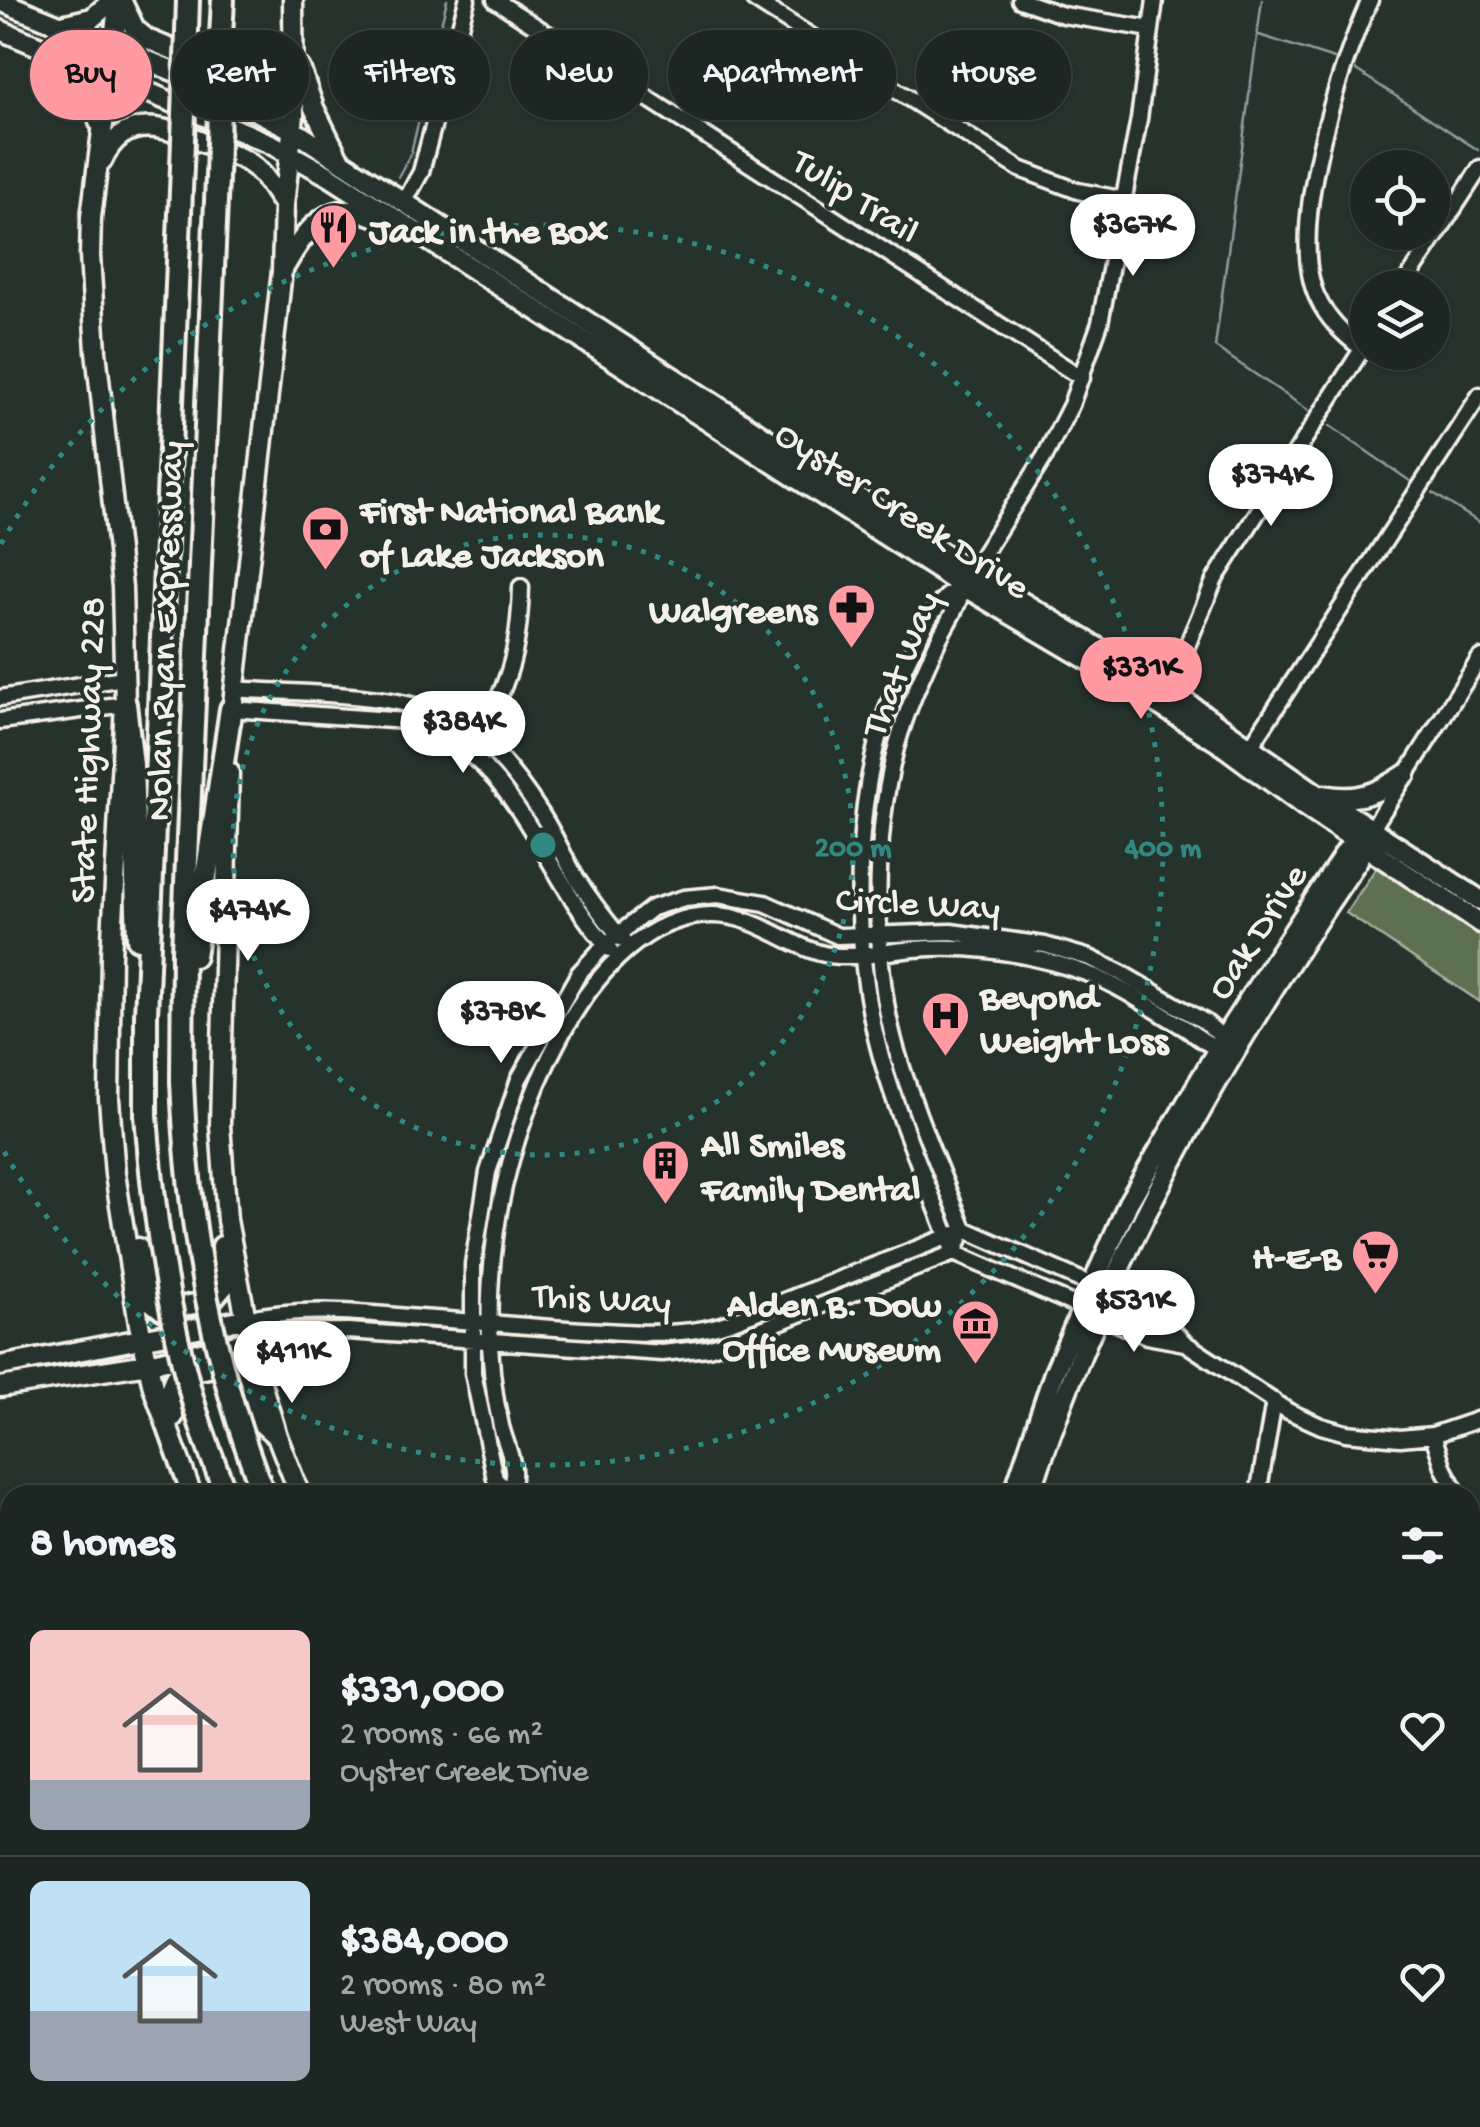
<!DOCTYPE html>
<html lang="en">
<head>
<meta charset="utf-8">
<style>
  :root { --surface:#1c2622; --page:#29322f; --text:#f1f3f6; --muted:#a0a5a5; --line:#3a4340; --accent:#ff9aa2 }
  body { margin:0; font-family:"Gochi Hand",sans-serif; background:var(--page); color:var(--text); height:100vh; display:flex; flex-direction:column; font-size:38px; white-space:nowrap }
  * { box-sizing:border-box; margin:0 }
  p { font-size:32px; color:var(--muted) }
  .icon { flex:none; width:55px; height:55px; fill:none; stroke:currentColor; stroke-width:2; stroke-linecap:round; stroke-linejoin:round }
  .map { position:relative; flex:1; overflow:hidden }
  .drawer { position:absolute; left:0px; top:1485px; width:1480px; height:642px; display:flex; flex-direction:column; background:var(--surface); border-radius:30px 30px 0 0; box-shadow:0 2px 8px #0004,0 0 0 2px var(--line) }
  .drawer>* { flex:none }
  .banner { position:absolute; left:30px; top:30px; width:1420px; height:90px; display:flex; gap:20px }
  .fabs { position:absolute; left:1350px; top:150px; display:grid; gap:20px }
  .fabs a { display:grid; place-items:center; width:100px; height:100px; border-radius:50%; background:var(--surface); box-shadow:0 2px 8px #0004,0 0 0 2px var(--line); font-size:50px }
  .price { position:absolute; translate:-50% -85px; padding:0 22px; border-radius:35px; background:#fff; color:#222; font-size:32px; line-height:65px; filter:drop-shadow(0 2px 5px #0008) }
  .price::after { content:''; position:absolute; left:50%; top:60px; width:30px; height:22px; margin-left:-15px; background:inherit; clip-path:polygon(0 0,100% 0,50% 100%) }
  .price.current { background:var(--accent); color:#111 }
  ul { padding:0; list-style:none }
  li { display:flex; align-items:center; gap:30px; height:250px; padding:0 30px }
  li+li { border-top:2px solid var(--line) }
  li span { display:grid; place-items:center; flex:none; width:280px; height:200px; border-radius:15px; color:#555 }
  li>.icon { margin-inline-start:auto }
  span .icon { width:120px; height:120px; fill:#fffc; stroke-width:1 }
  li b { font-size:42px }
  h2 { display:flex; justify-content:space-between; align-items:center; height:120px; padding:0 30px; font-size:42px }
  .pill { padding:0 35px; border-radius:45px; background:var(--surface); box-shadow:0 2px 8px #0004,0 0 0 2px var(--line); font-size:35px; line-height:90px }
  .pill.current { background:var(--accent); color:#111 }
  .map>svg:first-child { display:block }
  .green { fill:#5d6f51; stroke:#a8b09c; stroke-width:2.5 }
  .lines { fill:none; stroke-linecap:round; stroke-linejoin:round }
  .stream { stroke:#8f9ca0; stroke-width:2.5 }
  .minor-casing { stroke:#f4f1e8; stroke-width:21 }
  .major-casing { stroke:#f4f1e8; stroke-width:25 }
  .highway-casing { stroke:#f4f1e8; stroke-width:28 }
  .minor { stroke:#26332d; stroke-width:14 }
  .major { stroke:#26332d; stroke-width:18 }
  .highway { stroke:#26332d; stroke-width:20 }
  .highway-bridge-casing { stroke:#f4f1e8; stroke-width:28; stroke-linecap:butt }
  .highway-bridge { stroke:#26332d; stroke-width:20 }
  .ring { fill:none; stroke:#318880; stroke-width:5; stroke-dasharray:5 10 }
  .labels { text-anchor:middle; stroke-width:8; stroke-linejoin:round; paint-order:stroke }
  .street-label { font-size:38px; fill:#f4f1e8; stroke:#26332d }
  .poi-label { font-size:38px; font-weight:bold; fill:#f4f1e8; stroke:#26332d; text-anchor:start }
  .centre { fill:#318880; stroke:#26332d; stroke-width:5 }
  .ring-label { font-size:30px; text-anchor:middle; font-weight:bold; fill:#318880; stroke:#26332d; stroke-width:8; stroke-linejoin:round; paint-order:stroke }
</style>
</head>
<body>
<div class="map">
<svg width="1480" height="2127" viewBox="0 0 1480 2127">
  <rect width="100%" height="100%" fill="#26332d"/>
  <filter id="ink" filterUnits="userSpaceOnUse"><feTurbulence type="fractalNoise" baseFrequency=".01" numOctaves="2"/><feDisplacementMap in="SourceGraphic" scale="20" xChannelSelector="R" yChannelSelector="G"/><feConvolveMatrix kernelMatrix="1 2 1 2 8 2 1 2 1" color-interpolation-filters="sRGB"/></filter>
  <g filter="url(#ink)">
    <path class="green" d="M1378,865L1480,932V1002L1346,913Z
      M1480,1634V1705L1470,1708V1638Z"/>
    <g class="lines">
      <path class="stream" d="M1262,0L1215,347L1308,410
        M1259,35L1334,59
        M436,45L447,0
        M1356,70L1478,150
        M398,177L411,153L431,69
        M1330,426L1410,481
        M1433,493L1480,523"/>
      <defs>
        <path id="minor" d="M495,0L1082,378
          M754,0L1020,169L1078,191L1125,200
          M1020,0L1063,15L1151,29
          M404,203L421,172L467,0
          M1402,288L1480,168
          M1362,349C1343,334 1327,319 1317,297C1286,229 1340,65 1370,0
          M963,586C933,599 920,636 906,664C850,773 848,943 882,1060C901,1126 930,1189 954,1253L1147,1336L1185,1343
          M233,689C296,694 413,690 465,727C495,748 520,781 540,812C554,833 564,857 577,879C591,900 606,921 623,940
          M1166,696L1215,579L1368,340
          M0,698L123,678
          M231,709L406,721C520,754 537,869 610,949
          M0,721L125,704
          M476,744C508,682 519,658 521,587
          M1245,755L1480,395
          M1368,835L1480,658
          M964,1229C941,1173 917,1116 899,1058C871,970 873,837 896,748C906,711 922,676 938,641C947,622 959,607 963,586L1045,456L1071,405L1100,323L1139,119L1155,0
          M964,1229L1156,1313L1185,1343L1288,1411L1321,1426L1346,1433L1400,1438L1433,1435L1480,1419
          M1094,1303L1103,1304L1171,1335
          M245,1319C303,1306 362,1313 420,1318C482,1322 543,1328 604,1331C649,1333 689,1337 733,1321L954,1234
          M250,1341L287,1332L348,1331L662,1353L708,1348L739,1338L954,1253L964,1229
          M1433,1435L1444,1469L1458,1495
          M510,1491C519,1467 507,1450 501,1426C486,1362 487,1295 496,1230C510,1127 585,917 711,915C762,914 796,955 839,956C865,957 889,951 914,949C972,944 1032,954 1086,973C1121,986 1153,1009 1185,1028C1197,1036 1210,1047 1224,1051
          M512,1495L495,1479L473,1373V1264L488,1172L519,1079L579,973L606,944L652,908L684,898L718,895L765,903L838,936L951,932L1045,945L1090,958L1121,973L1205,1022L1229,1043
          M1258,1495L1274,1401
          M1470,1517L1480,1536
          M1470,1736L1480,1733
          M1221,2118L1223,2127
          M60,2127L84,2118
          M1314,2127L1336,2122"/>
        <path id="major" d="M119,0L91,217L90,256L96,351L122,587L125,704L111,956L109,1099L115,1174L139,1324L153,1387L192,1495
          M121,0L135,29L147,39L244,79C271,80 282,66 290,41
          M0,1L198,81L293,130L972,572L1170,691L1317,794L1480,900
          M62,25L92,18L113,0
          M0,30L271,144L329,176L963,586L1088,660L1219,743L1304,806L1480,923
          M51,57C61,83 89,76 99,122
          M300,68L314,108L339,159
          M102,161C125,108 172,130 212,146C226,152 243,157 255,167C267,177 274,193 284,205
          M285,266C308,226 331,195 381,219
          M231,721L282,271L284,205L294,115L293,0
          M229,772L220,1125L227,1220L253,1356L277,1436L300,1495
          M1324,795C1358,802 1378,793 1406,774
          M138,1248L148,1299L162,1310L211,1301L224,1286L222,1246
          M0,1366L245,1319
          M0,1387L148,1364L250,1341
          M173,1417C168,1400 168,1389 177,1374L241,1362L259,1421L276,1436
          M1013,1495L1054,1373L1128,1203L1232,1025L1346,851L1362,844
          M1030,1495C1105,1263 1221,1060 1358,860L1362,844
          M640,2118L650,2127
          M795,2118L806,2127
          M765,2127L768,2118
          M821,2127L827,2118"/>
        <path id="highway" d="M187,31L188,0
          M221,36L223,0
          M125,704L132,765L138,939
          M194,956L231,709
          M182,1081L183,951L217,178
          M146,1115V1015L182,167
          M696,2118L707,2127
          M741,2118L751,2127"/>
      </defs>
      <use href="#minor" class="minor-casing"/>
      <use href="#major" class="major-casing"/>
      <use href="#highway" class="highway-casing"/>
      <use href="#minor" class="minor"/>
      <use href="#major" class="major"/>
      <use href="#highway" class="highway"/>
      <defs>
        <path id="highway-bridge" d="M182,167L187,31
          M217,178L221,36
          M182,1081C188,1225 211,1360 264,1495
          M146,1115C153,1208 166,1303 191,1394C200,1428 214,1462 226,1495"/>
      </defs>
      <use href="#highway-bridge" class="highway-bridge-casing"/>
      <use href="#highway-bridge" class="highway-bridge"/>
    </g>
  </g>
  <g class="ring">
    <circle cx="543" cy="845" r="310"/>
    <path d="M1 544A620 620 0 1 1 1 1146"/>
  </g>
  <defs>
    <symbol id="restaurant-pin" viewBox="-11 -11 22 30"><path d="M0 17L-7.5 6A9.5 9.5 0 1 1 7.5 6Z" fill="#ff9aa2" stroke="#26332d"/><path d="M-5-6h1v4h1v-4h1v4h1v-4h1v5L-1.5 .5V6h-2V.5L-5-1ZM5-6V6H3V1.5H1.5Q1.5-4 5-6Z" fill="#111"/></symbol>
    <symbol id="bank-pin" viewBox="-11 -11 22 30"><path d="M0 17L-7.5 6A9.5 9.5 0 1 1 7.5 6Z" fill="#ff9aa2" stroke="#26332d"/><path d="M-6-4H6V4H-6ZM0-2.3a2.3 2.3 0 1 0 0 4.6a2.3 2.3 0 1 0 0-4.6Z" fill="#111"/></symbol>
    <symbol id="pharmacy-pin" viewBox="-11 -11 22 30"><path d="M0 17L-7.5 6A9.5 9.5 0 1 1 7.5 6Z" fill="#ff9aa2" stroke="#26332d"/><path d="M-2-6h4v4h4v4h-4v4h-4v-4h-4v-4h4Z" fill="#111"/></symbol>
    <symbol id="hospital-pin" viewBox="-11 -11 22 30"><path d="M0 17L-7.5 6A9.5 9.5 0 1 1 7.5 6Z" fill="#ff9aa2" stroke="#26332d"/><path d="M-5-5h3v3.5h4V-5h3V5h-3V1.5h-4V5h-3Z" fill="#111"/></symbol>
    <symbol id="building-pin" viewBox="-11 -11 22 30"><path d="M0 17L-7.5 6A9.5 9.5 0 1 1 7.5 6Z" fill="#ff9aa2" stroke="#26332d"/><path d="M-4-6H4V6H1V3H-1V6H-4ZM-2.5-4.3h1.7v1.8h-1.7ZM.8-4.3h1.7v1.8H.8ZM-2.5-1h1.7V.8h-1.7ZM.8-1h1.7V.8H.8Z" fill="#111"/></symbol>
    <symbol id="supermarket-pin" viewBox="-11 -11 22 30"><path d="M0 17L-7.5 6A9.5 9.5 0 1 1 7.5 6Z" fill="#ff9aa2" stroke="#26332d"/><path d="M-6-5.5h2.5l.6 2H6L4.5 2H-2.5L-4.4-4H-6ZM-1.5 3.2a1.3 1.3 0 1 0 .1 0ZM3 3.2a1.3 1.3 0 1 0 .1 0Z" fill="#111"/></symbol>
    <symbol id="museum-pin" viewBox="-11 -11 22 30"><path d="M0 17L-7.5 6A9.5 9.5 0 1 1 7.5 6Z" fill="#ff9aa2" stroke="#26332d"/><path d="M0-6L6-3V-2H-6V-3ZM-5-1h2V3h-2ZM-1-1h2V3h-2ZM3-1h2V3H3ZM-6 4H6V6H-6Z" fill="#111"/></symbol>
  </defs>
  <g fill-rule="evenodd">
    <use href="#restaurant-pin" x="306" y="200" width="55" height="75"/>
    <use href="#bank-pin" x="298" y="502" width="55" height="75"/>
    <use href="#pharmacy-pin" x="824" y="580" width="55" height="75"/>
    <use href="#hospital-pin" x="918" y="988" width="55" height="75"/>
    <use href="#building-pin" x="638" y="1136" width="55" height="75"/>
    <use href="#supermarket-pin" x="1348" y="1226" width="55" height="75"/>
    <use href="#museum-pin" x="948" y="1296" width="55" height="75"/>
  </g>
  <g class="labels">
    <g class="street-label">
      <text transform="translate(857 194) rotate(33)" y="13">Tulip Trail</text>
      <text transform="translate(904 508) rotate(33)" y="13">Oyster Creek Drive</text>
      <text transform="translate(162 631) rotate(-88)" y="13">Nolan Ryan Expressway</text>
      <text transform="translate(898 663) rotate(-68)" y="13">That Way</text>
      <text transform="translate(85 750) rotate(-88)" y="13">State Highway 228</text>
      <text transform="translate(918 901) rotate(3)" y="13">Circle Way</text>
      <text transform="translate(1255 930) rotate(-57)" y="13">Oak Drive</text>
      <text transform="translate(602 1296) rotate(3)" y="13">This Way</text>
    </g>
    <g class="poi-label">
      <text x="369" y="241">Jack in the Box</text>
      <text x="360" y="521">First National Bank<tspan x="360" dy="44">of Lake Jackson</tspan></text>
      <text x="817" y="621" text-anchor="end">Walgreens</text>
      <text x="980" y="1007">Beyond<tspan x="980" dy="44">Weight Loss</tspan></text>
      <text x="701" y="1155">All Smiles<tspan x="701" dy="44">Family Dental</tspan></text>
      <text x="1341" y="1267" text-anchor="end">H-E-B</text>
      <text x="941" y="1315" text-anchor="end">Alden B. Dow<tspan x="941" dy="44">Office Museum</tspan></text>
    </g>
  </g>
  <circle cx="543" cy="845" r="15" class="centre"/>
  <g class="ring-label">
    <text x="853" y="856">200 m</text>
    <text x="1163" y="856">400 m</text>
  </g>
</svg>
<div class="fabs">
<a><svg class="icon" aria-label="locate" viewBox="0 0 24 24"><circle cx="12" cy="12" r="6"/><path d="M12 2v4M12 18v4M2 12h4M18 12h4"/></svg></a>
<a><svg class="icon" aria-label="layers" viewBox="0 0 24 24"><path d="M12 4l9 5-9 5-9-5zM3 14l9 5 9-5"/></svg></a>
</div>
<b class="price" style="left:1133px;top:279px">$367K</b>
<b class="price" style="left:1271px;top:529px">$374K</b>
<b class="price current" style="left:1141px;top:722px">$331K</b>
<b class="price" style="left:463px;top:776px">$384K</b>
<b class="price" style="left:248px;top:964px">$474K</b>
<b class="price" style="left:501px;top:1066px">$378K</b>
<b class="price" style="left:1134px;top:1355px">$531K</b>
<b class="price" style="left:292px;top:1406px">$411K</b>
<div class="banner">
<a class="pill current">Buy</a>
<a class="pill">Rent</a>
<a class="pill">Filters</a>
<a class="pill">New</a>
<a class="pill">Apartment</a>
<a class="pill">House</a>
</div>
<section class="drawer">
<h2>8 homes<svg class="icon" aria-label="filters" viewBox="0 0 24 24"><path d="M4 7h16M4 17h16"/><circle cx="9" cy="7" r="2"/><circle cx="15" cy="17" r="2"/></svg></h2>
<ul>
<li><span style="background:linear-gradient(#f6c9c9 75%,#9aa5b1 0)"><svg class="icon" aria-label="home" viewBox="0 0 24 24"><path d="M3 11l9-7 9 7M6 9v11h12V9"/></svg></span><div><b>$331,000</b><p>2 rooms · 66 m²</p><p>Oyster Creek Drive</p></div><svg class="icon" aria-label="heart" viewBox="0 0 24 24"><path d="M12 20l-8-8c-3-5 5-10 8-4 3-6 11-1 8 4z"/></svg></li>
<li><span style="background:linear-gradient(#bfe0f5 65%,#9aa5b1 0)"><svg class="icon" aria-label="home" viewBox="0 0 24 24"><path d="M3 11l9-7 9 7M6 9v11h12V9"/></svg></span><div><b>$384,000</b><p>2 rooms · 80 m²</p><p>West Way</p></div><svg class="icon" aria-label="heart" viewBox="0 0 24 24"><path d="M12 20l-8-8c-3-5 5-10 8-4 3-6 11-1 8 4z"/></svg></li>
</ul>
</section>
</div>
</body>
</html>
